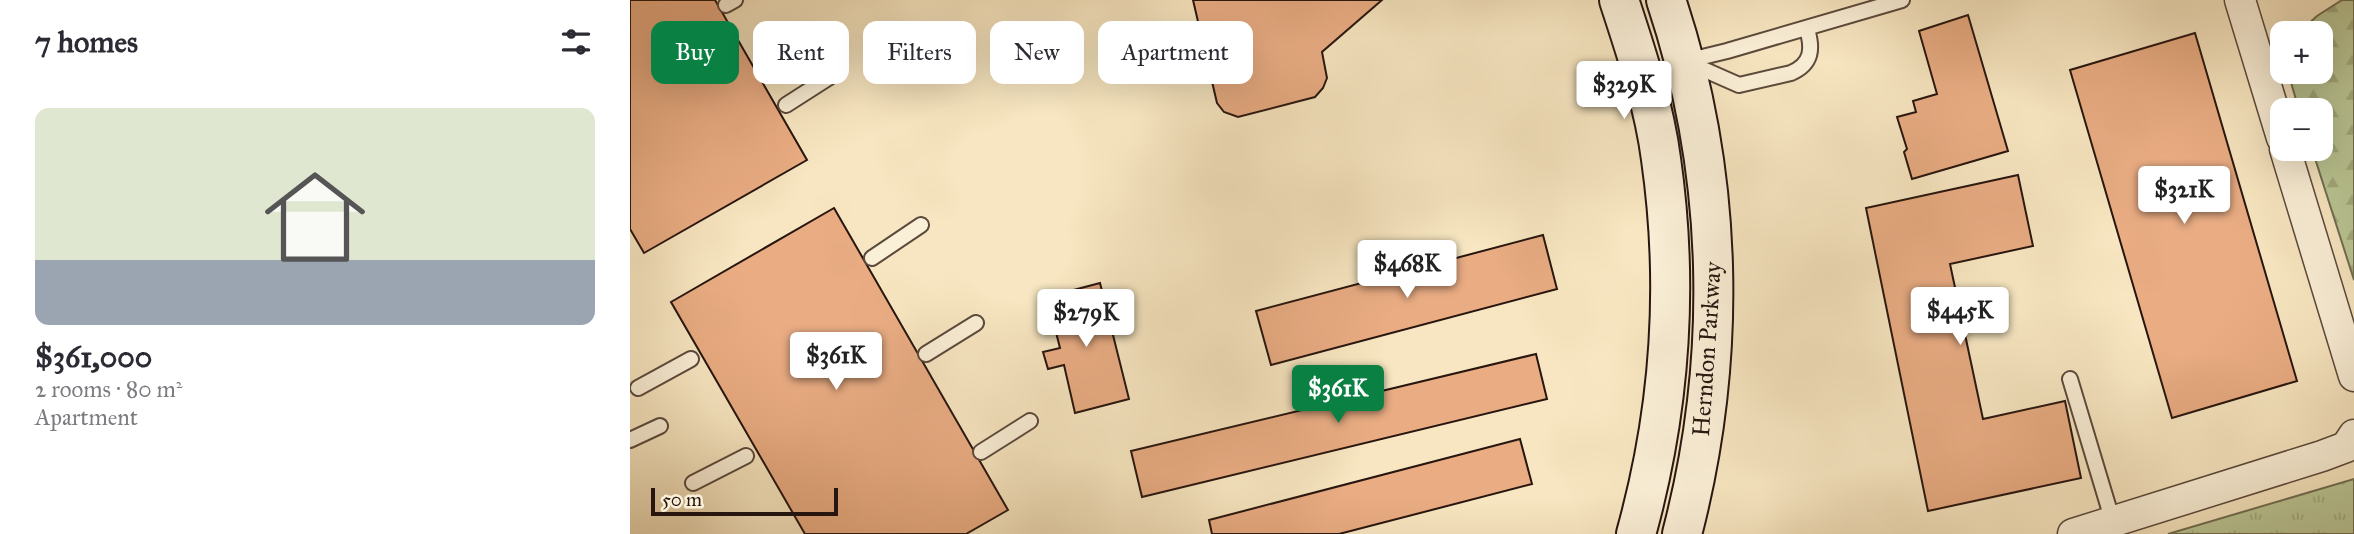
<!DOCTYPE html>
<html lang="en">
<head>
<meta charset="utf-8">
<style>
  :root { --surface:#fff; --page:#f7f7f7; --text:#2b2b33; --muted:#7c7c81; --line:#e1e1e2; --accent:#0b8043 }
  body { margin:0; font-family:"IM FELL Great Primer",serif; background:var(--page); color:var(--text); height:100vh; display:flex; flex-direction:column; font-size:26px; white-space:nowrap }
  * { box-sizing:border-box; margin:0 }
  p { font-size:23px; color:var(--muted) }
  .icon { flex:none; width:38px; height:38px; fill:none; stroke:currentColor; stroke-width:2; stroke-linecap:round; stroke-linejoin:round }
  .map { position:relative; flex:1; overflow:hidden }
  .panel { display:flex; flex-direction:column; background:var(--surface); width:630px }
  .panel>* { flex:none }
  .top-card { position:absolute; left:21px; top:21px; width:665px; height:63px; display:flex; gap:14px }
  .fabs { position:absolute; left:1640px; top:21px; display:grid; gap:14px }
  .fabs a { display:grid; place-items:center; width:63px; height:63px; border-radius:14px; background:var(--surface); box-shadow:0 7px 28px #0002; font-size:35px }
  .scale { position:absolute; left:21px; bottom:18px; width:187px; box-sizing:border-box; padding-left:7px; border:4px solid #27150f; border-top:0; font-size:19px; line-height:24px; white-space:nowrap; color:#27150f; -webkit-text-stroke:5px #faefd7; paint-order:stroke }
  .price { position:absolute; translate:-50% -60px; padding:0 16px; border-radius:7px; background:#fff; color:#222; font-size:23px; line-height:46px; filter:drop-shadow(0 2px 4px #0008) }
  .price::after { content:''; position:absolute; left:50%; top:42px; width:21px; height:16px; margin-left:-10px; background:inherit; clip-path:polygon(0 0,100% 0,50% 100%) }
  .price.selected { background:var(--accent); color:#fff }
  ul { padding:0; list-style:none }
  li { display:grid; align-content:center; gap:14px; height:371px; padding:0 35px }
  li+li { border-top:2px solid var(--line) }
  li span { display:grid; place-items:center; height:217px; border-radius:14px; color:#555 }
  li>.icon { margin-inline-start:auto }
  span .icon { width:126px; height:126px; fill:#fffc; stroke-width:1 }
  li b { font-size:30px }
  h2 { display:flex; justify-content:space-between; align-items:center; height:84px; padding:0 35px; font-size:30px }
  .chip { padding:0 24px; border-radius:14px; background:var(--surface); box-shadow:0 7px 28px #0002; font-size:24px; line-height:63px }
  .chip.selected { background:var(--accent); color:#fff }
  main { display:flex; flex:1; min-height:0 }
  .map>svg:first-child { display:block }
  .grass { fill:url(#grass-tufts); stroke:#706e52; stroke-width:2 }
  .forest { fill:url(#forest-firs); stroke:#706e52; stroke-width:2 }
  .building { fill:#e9ac83; stroke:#27150f; stroke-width:2 }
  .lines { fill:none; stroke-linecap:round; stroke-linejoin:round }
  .service-casing { stroke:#5b493c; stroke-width:18 }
  .minor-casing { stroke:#5b493c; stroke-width:33 }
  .secondary-casing { stroke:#27150f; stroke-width:42 }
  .service { stroke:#faefd7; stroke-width:14 }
  .minor { stroke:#faefd7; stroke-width:30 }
  .secondary { stroke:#faefd7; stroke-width:38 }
  .labels { text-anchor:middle; stroke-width:6; stroke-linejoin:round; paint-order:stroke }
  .street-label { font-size:24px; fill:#27150f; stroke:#faefd7 }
</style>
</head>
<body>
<main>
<section class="panel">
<h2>7 homes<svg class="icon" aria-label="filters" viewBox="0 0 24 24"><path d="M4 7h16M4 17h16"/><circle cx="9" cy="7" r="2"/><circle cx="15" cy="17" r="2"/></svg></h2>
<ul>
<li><span style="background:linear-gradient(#dfe7d0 70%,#9aa5b1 0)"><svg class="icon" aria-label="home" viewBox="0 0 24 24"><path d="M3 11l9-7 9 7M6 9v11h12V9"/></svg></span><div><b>$361,000</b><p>2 rooms · 80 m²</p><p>Apartment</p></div></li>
</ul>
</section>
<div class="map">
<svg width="1724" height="534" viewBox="0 0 1724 534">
  <defs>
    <pattern id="grass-tufts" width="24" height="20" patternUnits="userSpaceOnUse" patternTransform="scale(1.75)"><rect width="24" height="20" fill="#bac695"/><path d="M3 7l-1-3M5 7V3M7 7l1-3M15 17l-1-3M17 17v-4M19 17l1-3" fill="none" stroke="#a0a97f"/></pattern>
    <pattern id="forest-firs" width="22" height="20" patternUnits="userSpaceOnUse" patternTransform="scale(1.75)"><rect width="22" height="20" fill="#bac695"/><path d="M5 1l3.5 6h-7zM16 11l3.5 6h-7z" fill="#a0a97f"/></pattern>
  </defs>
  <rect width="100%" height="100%" fill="#f7e6c1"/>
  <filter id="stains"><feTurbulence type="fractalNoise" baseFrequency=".00286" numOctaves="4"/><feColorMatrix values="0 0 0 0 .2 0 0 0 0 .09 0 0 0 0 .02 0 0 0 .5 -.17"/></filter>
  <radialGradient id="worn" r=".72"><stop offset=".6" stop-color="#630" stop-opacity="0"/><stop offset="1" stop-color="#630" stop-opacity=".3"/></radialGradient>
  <path class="grass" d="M1724,479V534H1538Z"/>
  <path class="forest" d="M1712,0H1724V280L1682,149H1690V110H1669L1658,72H1690V33H1668L1687,16Z"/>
  <path class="building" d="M0,0H85L177,160L14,253L0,229Z
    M563,0H752L692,52L697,78L693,88L685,97L608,117L594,112L587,103Z
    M1338,15L1378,151L1282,179L1274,152L1277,149L1267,117L1286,112L1283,101L1307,94L1289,31Z
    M1565,33L1667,381L1542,418L1440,70Z
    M1388,175L1403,246L1320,264L1353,419L1435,401L1451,478L1298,511L1236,208Z
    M204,208L378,510L336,534H175L41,302Z
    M913,235L927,289L641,365L626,311Z
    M470,283L499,399L445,413L434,365L418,369L413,352L430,348L417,297Z
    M906,354L917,399L512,497L501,451Z
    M890,439L902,484L709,534H582L579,520Z"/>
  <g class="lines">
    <defs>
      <path id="service" d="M96,5L105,0
        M1056,61L1097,51L1272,0
        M1059,63L1109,85L1161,73C1182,64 1183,49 1177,29
        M156,105L206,73
        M242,258L291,225
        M296,354L346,323
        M1440,379L1483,522
        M8,388L61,359
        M0,440L30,426
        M351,452L400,421
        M63,483L116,456"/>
      <path id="minor" d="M1610,0L1652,138
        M1655,149L1724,376
        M1443,534L1692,456L1716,447L1724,435"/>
      <path id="secondary" d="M989,0C1006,52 1024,105 1031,159C1049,285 1040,412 1006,534
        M1036,0C1094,173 1098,358 1052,534"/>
    </defs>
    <use href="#service" class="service-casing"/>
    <use href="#minor" class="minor-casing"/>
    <use href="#secondary" class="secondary-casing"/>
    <use href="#service" class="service"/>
    <use href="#minor" class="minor"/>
    <use href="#secondary" class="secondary"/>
  </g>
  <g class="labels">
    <g class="street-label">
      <text transform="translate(1077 349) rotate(-86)" y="8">Herndon Parkway</text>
    </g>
  </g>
  <rect width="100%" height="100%" filter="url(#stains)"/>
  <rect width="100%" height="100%" fill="url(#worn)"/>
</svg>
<div class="fabs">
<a>+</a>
<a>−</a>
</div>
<div class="scale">50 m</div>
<b class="price" style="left:994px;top:121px">$329K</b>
<b class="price" style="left:1554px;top:226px">$321K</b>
<b class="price" style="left:777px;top:300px">$468K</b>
<b class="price" style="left:1330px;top:347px">$445K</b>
<b class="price" style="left:456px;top:349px">$279K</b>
<b class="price" style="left:206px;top:392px">$361K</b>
<b class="price selected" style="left:708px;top:425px">$361K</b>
<div class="top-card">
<a class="chip selected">Buy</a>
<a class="chip">Rent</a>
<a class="chip">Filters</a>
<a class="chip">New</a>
<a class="chip">Apartment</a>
</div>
</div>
</main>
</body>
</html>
